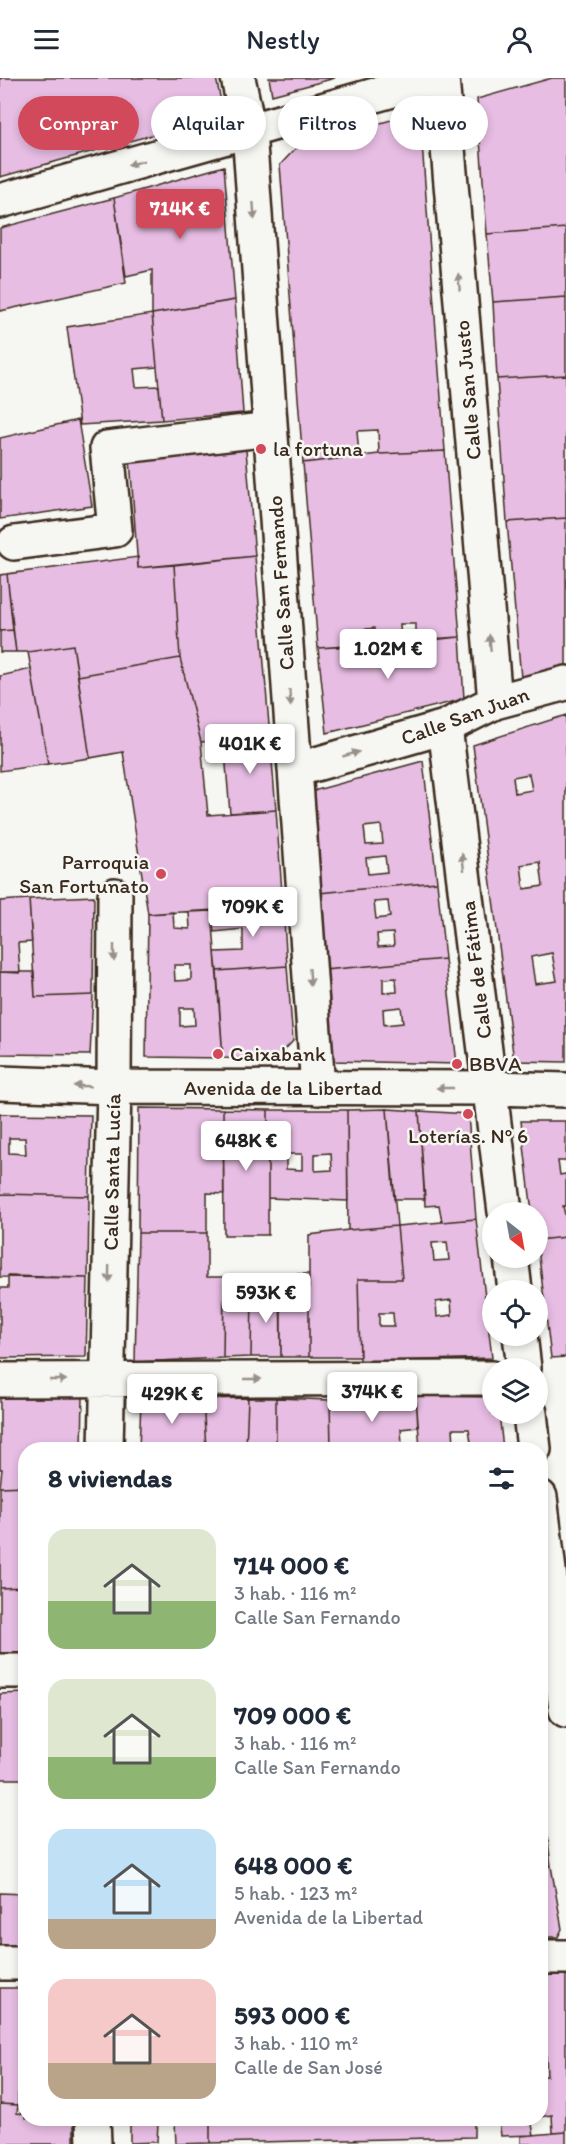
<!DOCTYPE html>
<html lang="es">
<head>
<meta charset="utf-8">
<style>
  :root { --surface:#fff; --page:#f6f6f7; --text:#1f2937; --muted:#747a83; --accent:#d1495b }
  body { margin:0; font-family:Itim,sans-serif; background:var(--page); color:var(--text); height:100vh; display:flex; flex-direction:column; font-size:22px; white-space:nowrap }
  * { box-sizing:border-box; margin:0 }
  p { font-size:20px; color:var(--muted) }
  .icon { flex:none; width:33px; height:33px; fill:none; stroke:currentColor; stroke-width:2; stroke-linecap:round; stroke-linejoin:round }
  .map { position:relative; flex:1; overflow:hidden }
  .drawer { position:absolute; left:18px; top:1364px; width:530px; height:684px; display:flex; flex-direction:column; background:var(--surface); border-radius:24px; box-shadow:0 3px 9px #0003 }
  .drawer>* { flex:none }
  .top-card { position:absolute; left:18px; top:18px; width:531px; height:54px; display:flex; gap:12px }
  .needle { width:39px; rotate:149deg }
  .buttons { position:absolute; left:482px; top:1124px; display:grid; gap:12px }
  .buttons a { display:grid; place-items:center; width:66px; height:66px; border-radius:50%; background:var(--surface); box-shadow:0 3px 9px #0003; font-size:30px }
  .price { position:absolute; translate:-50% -51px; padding:0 14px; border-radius:6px; background:#fff; color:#222; font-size:20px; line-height:39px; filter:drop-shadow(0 2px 3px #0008) }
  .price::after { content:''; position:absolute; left:50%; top:36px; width:18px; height:14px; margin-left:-9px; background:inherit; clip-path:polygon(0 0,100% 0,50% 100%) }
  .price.active { background:var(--accent); color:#fff }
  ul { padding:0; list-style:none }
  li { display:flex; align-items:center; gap:18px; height:150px; padding:0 30px }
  li span { display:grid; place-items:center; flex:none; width:168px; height:120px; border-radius:18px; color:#555 }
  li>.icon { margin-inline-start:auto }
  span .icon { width:72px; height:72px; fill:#fffc; stroke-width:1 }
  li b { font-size:26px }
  h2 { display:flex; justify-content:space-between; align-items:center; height:72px; padding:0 30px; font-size:26px }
  .tag { padding:0 21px; border-radius:27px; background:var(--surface); box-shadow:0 3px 9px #0003; font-size:21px; line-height:54px }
  .tag.active { background:var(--accent); color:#fff }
  header { display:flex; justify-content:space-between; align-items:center; height:78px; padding:0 30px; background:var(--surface); font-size:27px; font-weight:600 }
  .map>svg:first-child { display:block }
  .building { fill:#e7bde3; stroke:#3b2a1e; stroke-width:1.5; fill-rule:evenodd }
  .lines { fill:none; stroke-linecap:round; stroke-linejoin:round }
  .minor-casing { stroke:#3b2a1e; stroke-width:38 }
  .minor { stroke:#f6f6f2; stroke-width:33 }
  .oneway { fill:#989088 }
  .poi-dot { fill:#d1495b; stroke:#f6f6f2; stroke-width:2 }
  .labels { text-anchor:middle; stroke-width:5; stroke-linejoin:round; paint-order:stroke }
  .street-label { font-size:21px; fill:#3b2a1e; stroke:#f6f6f2 }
  .poi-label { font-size:21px; fill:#3b2a1e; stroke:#f6f6f2; text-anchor:start }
</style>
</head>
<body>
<header><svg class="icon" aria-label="menu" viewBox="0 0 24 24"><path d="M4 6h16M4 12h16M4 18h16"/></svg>Nestly<svg class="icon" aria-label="person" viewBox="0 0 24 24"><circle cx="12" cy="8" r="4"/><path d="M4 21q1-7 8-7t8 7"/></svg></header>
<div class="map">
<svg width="566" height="2066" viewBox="0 0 566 2066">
  <rect width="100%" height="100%" fill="#f6f6f2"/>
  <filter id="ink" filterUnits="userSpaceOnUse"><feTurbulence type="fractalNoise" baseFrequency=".0167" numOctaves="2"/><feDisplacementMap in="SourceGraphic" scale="12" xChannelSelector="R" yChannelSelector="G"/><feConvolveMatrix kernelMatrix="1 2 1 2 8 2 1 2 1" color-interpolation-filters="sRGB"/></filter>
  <g filter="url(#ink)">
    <path class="building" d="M0,0H216L224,37L0,99Z
      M269,0H335L272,17Z
      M552,0H566V150L487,156L477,21Z
      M401,39L421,52L445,373L379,376L378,352L357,353L359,378L303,385L280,87L296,70Z
      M224,88L235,222L152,236V192L126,198L114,120Z
      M114,120L126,205L0,233V150Z
      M566,150V219L493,224L487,156Z
      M566,219V297L497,301L493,224Z
      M235,222L243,335L162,342L152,236Z
      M152,236L157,289L134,291L136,309L159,308L162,342L80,347L67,249Z
      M566,297V440L507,444L497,301Z
      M78,342L92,428L0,441V360Z
      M246,372L255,478L138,490L130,381Z
      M445,373L460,559L416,562V546H400L401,565L375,567L374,550L358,552L359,567L318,570L303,385L379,376Z
      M566,440V592L538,594L539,600H521L507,444Z
      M255,478L270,659L201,664L180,580L174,487Z
      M138,479V490L174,487L180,580L78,598L73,567L28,574H16L7,496Z
      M7,496L13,552L0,553V497Z
      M13,552L16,574H0V553Z
      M460,559L464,621L327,655L318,570L401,565Z
      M73,567L90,680L48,686L28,574Z
      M180,580L201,664L208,737L276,732L283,828L148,836L123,674L90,680L78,598Z
      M31,591L48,686L0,693V598Z
      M566,637V984L514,983L473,667ZM529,696L532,712L515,715L513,699ZM540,784L543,808L524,811L521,787ZM552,875L557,903L535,906L531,879Z
      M270,659L276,732L230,735L224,663Z
      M423,683L437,804L319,815L313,713ZM381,747L383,766L366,767L364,749ZM385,778L387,794L368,796L366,780Z
      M437,804L445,881L324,892L319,815ZM388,823L390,839L376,841L374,824ZM393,855L394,868L378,869L377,856Z
      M94,818L93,917L35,919L29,821Z
      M29,821L32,864L18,865L20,895L0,894V823Z
      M283,828L287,888L217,893L215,874L243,873V851L214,854L212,833Z
      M212,833L223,980L146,979L148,836L173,834L174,850L190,851L189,834ZM174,887H191V902L175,903ZM180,930H194L195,947L180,948Z
      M445,881L457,986L332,983L324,892ZM396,900L397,914L383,915V901ZM401,929L403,945L384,947L383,931Z
      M287,888L293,963L275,982L223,980L217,893Z
      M0,894H34L35,919L93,917L90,977L0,976Z
      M139,1030L223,1031L224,1116L207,1115V1155H138Z
      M223,1031L268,1032V1157H224Z
      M387,1031L419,1033L425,1121H394Z
      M387,1031L397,1148L348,1152L347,1032Z
      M268,1032H347L348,1123L268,1120ZM331,1075L332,1092L315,1093V1076ZM286,1076H302V1092L286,1091Z
      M419,1033L468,1036L476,1141L442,1144L439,1127L425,1128Z
      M0,1036L91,1037L89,1118L0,1116ZM9,1060H25L26,1076L9,1075Z
      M521,1043H566V1083H558L560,1097L566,1096V1128H563L566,1141V1159L537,1162V1134H532Z
      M0,1116L89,1118L88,1200L0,1199Z
      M476,1141L492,1280L360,1284L358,1201H402L397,1148ZM447,1164L449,1182L434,1183L432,1165ZM451,1222L452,1237L437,1239L436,1224ZM379,1235H393L394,1248H379Z
      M397,1148L402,1201H358L360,1279H309V1157L348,1152Z
      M138,1155H207V1199H224L223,1280L135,1284Z
      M566,1159V1279L551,1280L537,1162Z
      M280,1196H309V1279H281Z
      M8,1198L88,1200L86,1279L0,1280V1210H8Z
      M224,1213H252L251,1279L223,1280Z
      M252,1213L281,1214V1279H251Z
      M0,1317L83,1319L82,1371H26V1408L0,1409L2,1391H0Z
      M416,1318L492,1319V1335H499L503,1371H420ZM453,1351H469L471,1364L454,1366Z
      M416,1318L418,1349L401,1351L402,1367H419L420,1371H331L330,1322Z
      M248,1320H276V1371H246Z
      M248,1320L246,1371H206L203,1321Z
      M276,1320L330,1322L331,1371H276Z
      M203,1321L206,1371H139L141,1323Z
      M26,1408V1509L0,1510V1409Z
      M26,1509V1577L0,1578V1510Z
      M26,1615V1701H0V1616Z
      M540,1728H544L551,1788L540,1789Z
      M551,1788L562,1851L558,1859H540V1789Z
      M0,1815L26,1816V1872H0Z
      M540,1897H566V2054L553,2055L552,2037L540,2039V1998H547L546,1977L540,1978Z
      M0,1910H26V2016H18V2027L0,2026Z
      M0,2026L18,2027L17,2035L26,2036V2040H74V2066H0Z
      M130,2040H210V2065L176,2066L175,2045H158L157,2064L130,2065Z
      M210,2040H474V2059L210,2065Z
      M499,2040H536L531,2041L534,2057L501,2058Z
      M566,2054V2066H521V2058Z"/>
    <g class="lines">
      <defs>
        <path id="minor" d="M238,0L249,53L318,1010
          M442,0L495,624
          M0,123L435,0
          M14,465L115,452L107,370L270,351
          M445,649L505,1134
          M295,692L445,649L495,624L566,605
          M0,1005L114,1009L491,1010L566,1012
          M511,1179L515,1212
          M520,1257L524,1290
          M0,1302L492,1300
          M530,1335L534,1371
          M106,1371L114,1009L115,817
          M540,1419L566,1632
          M0,1593H26
          M540,1879H566
          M0,1885H26
          M93,2040L94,2066"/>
      </defs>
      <use href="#minor" class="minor-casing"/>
      <use href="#minor" class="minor"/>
    </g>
    <defs><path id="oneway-solid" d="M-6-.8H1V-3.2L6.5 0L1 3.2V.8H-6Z" transform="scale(1.5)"/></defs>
    <g class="oneway">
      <use href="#oneway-solid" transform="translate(136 85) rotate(164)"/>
      <use href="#oneway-solid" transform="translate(254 133) rotate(86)"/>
      <use href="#oneway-solid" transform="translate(459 204) rotate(-95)"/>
      <use href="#oneway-solid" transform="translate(490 565) rotate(-95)"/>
      <use href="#oneway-solid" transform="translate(290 620) rotate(86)"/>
      <use href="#oneway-solid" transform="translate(351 676) rotate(-16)"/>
      <use href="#oneway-solid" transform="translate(463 784) rotate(-97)"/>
      <use href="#oneway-solid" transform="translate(114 875) rotate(90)"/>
      <use href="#oneway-solid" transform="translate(310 899) rotate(86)"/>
      <use href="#oneway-solid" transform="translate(82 1008) rotate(-178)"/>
      <use href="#oneway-solid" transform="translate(445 1010) rotate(180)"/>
      <use href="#oneway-solid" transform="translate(109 1196) rotate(91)"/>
      <use href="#oneway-solid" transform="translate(253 1301)"/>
      <use href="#oneway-solid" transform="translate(58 1302)"/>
    </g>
  </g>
  <g class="poi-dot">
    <circle cx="261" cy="371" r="6"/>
    <circle cx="161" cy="796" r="6"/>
    <circle cx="218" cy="976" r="6"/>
    <circle cx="457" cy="986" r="6"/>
    <circle cx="468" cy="1036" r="6"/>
  </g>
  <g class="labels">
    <g class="street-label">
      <text transform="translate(468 312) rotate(-95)" y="7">Calle San Justo</text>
      <text transform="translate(281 505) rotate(-94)" y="7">Calle San Fernando</text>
      <text transform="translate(465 638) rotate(-20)" y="7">Calle San Juan</text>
      <text transform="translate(476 892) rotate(-97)" y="7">Calle de Fátima</text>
      <text x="283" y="1017">Avenida de la Libertad</text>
      <text transform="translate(112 1094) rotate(-89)" y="7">Calle Santa Lucía</text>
    </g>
    <g class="poi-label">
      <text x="273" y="378">la fortuna</text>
      <text x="149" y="791" text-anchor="end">Parroquia<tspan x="149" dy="24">San Fortunato</tspan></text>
      <text x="230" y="983">Caixabank</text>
      <text x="469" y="993">BBVA</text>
      <text x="468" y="1065" text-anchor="middle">Loterías. Nº 6</text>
    </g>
  </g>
</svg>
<div class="buttons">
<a><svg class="needle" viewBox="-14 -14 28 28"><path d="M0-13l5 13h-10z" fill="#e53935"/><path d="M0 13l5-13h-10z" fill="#747a83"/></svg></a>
<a><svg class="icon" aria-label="locate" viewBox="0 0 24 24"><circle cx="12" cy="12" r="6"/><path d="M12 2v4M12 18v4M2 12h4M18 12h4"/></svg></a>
<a><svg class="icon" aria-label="layers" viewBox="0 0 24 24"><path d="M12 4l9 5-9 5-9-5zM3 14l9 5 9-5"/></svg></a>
</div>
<b class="price active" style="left:180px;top:162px">714K €</b>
<b class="price" style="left:388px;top:602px">1.02M €</b>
<b class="price" style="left:250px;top:697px">401K €</b>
<b class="price" style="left:253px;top:860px">709K €</b>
<b class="price" style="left:246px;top:1094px">648K €</b>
<b class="price" style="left:266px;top:1246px">593K €</b>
<b class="price" style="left:372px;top:1345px">374K €</b>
<b class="price" style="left:172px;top:1347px">429K €</b>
<div class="top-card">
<a class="tag active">Comprar</a>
<a class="tag">Alquilar</a>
<a class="tag">Filtros</a>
<a class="tag">Nuevo</a>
</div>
<section class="drawer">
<h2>8 viviendas<svg class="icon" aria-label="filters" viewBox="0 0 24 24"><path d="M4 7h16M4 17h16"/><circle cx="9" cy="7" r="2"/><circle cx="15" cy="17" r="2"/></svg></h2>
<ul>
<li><span style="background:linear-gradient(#dfe7d0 60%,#8fb573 0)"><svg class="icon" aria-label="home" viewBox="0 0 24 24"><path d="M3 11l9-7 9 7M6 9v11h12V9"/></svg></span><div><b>714 000 €</b><p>3 hab. · 116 m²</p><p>Calle San Fernando</p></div></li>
<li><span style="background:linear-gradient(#dfe7d0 65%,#8fb573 0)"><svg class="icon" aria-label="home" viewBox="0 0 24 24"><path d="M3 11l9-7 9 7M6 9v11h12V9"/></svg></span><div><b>709 000 €</b><p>3 hab. · 116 m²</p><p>Calle San Fernando</p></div></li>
<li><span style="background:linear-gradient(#bfe0f5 75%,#b9a48a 0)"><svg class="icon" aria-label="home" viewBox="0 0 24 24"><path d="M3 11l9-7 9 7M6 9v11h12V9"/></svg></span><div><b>648 000 €</b><p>5 hab. · 123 m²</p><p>Avenida de la Libertad</p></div></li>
<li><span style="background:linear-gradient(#f6c9c9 70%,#b9a48a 0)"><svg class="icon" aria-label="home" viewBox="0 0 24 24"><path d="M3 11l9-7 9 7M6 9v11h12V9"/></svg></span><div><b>593 000 €</b><p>3 hab. · 110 m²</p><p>Calle de San José</p></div></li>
</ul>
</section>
</div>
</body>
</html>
